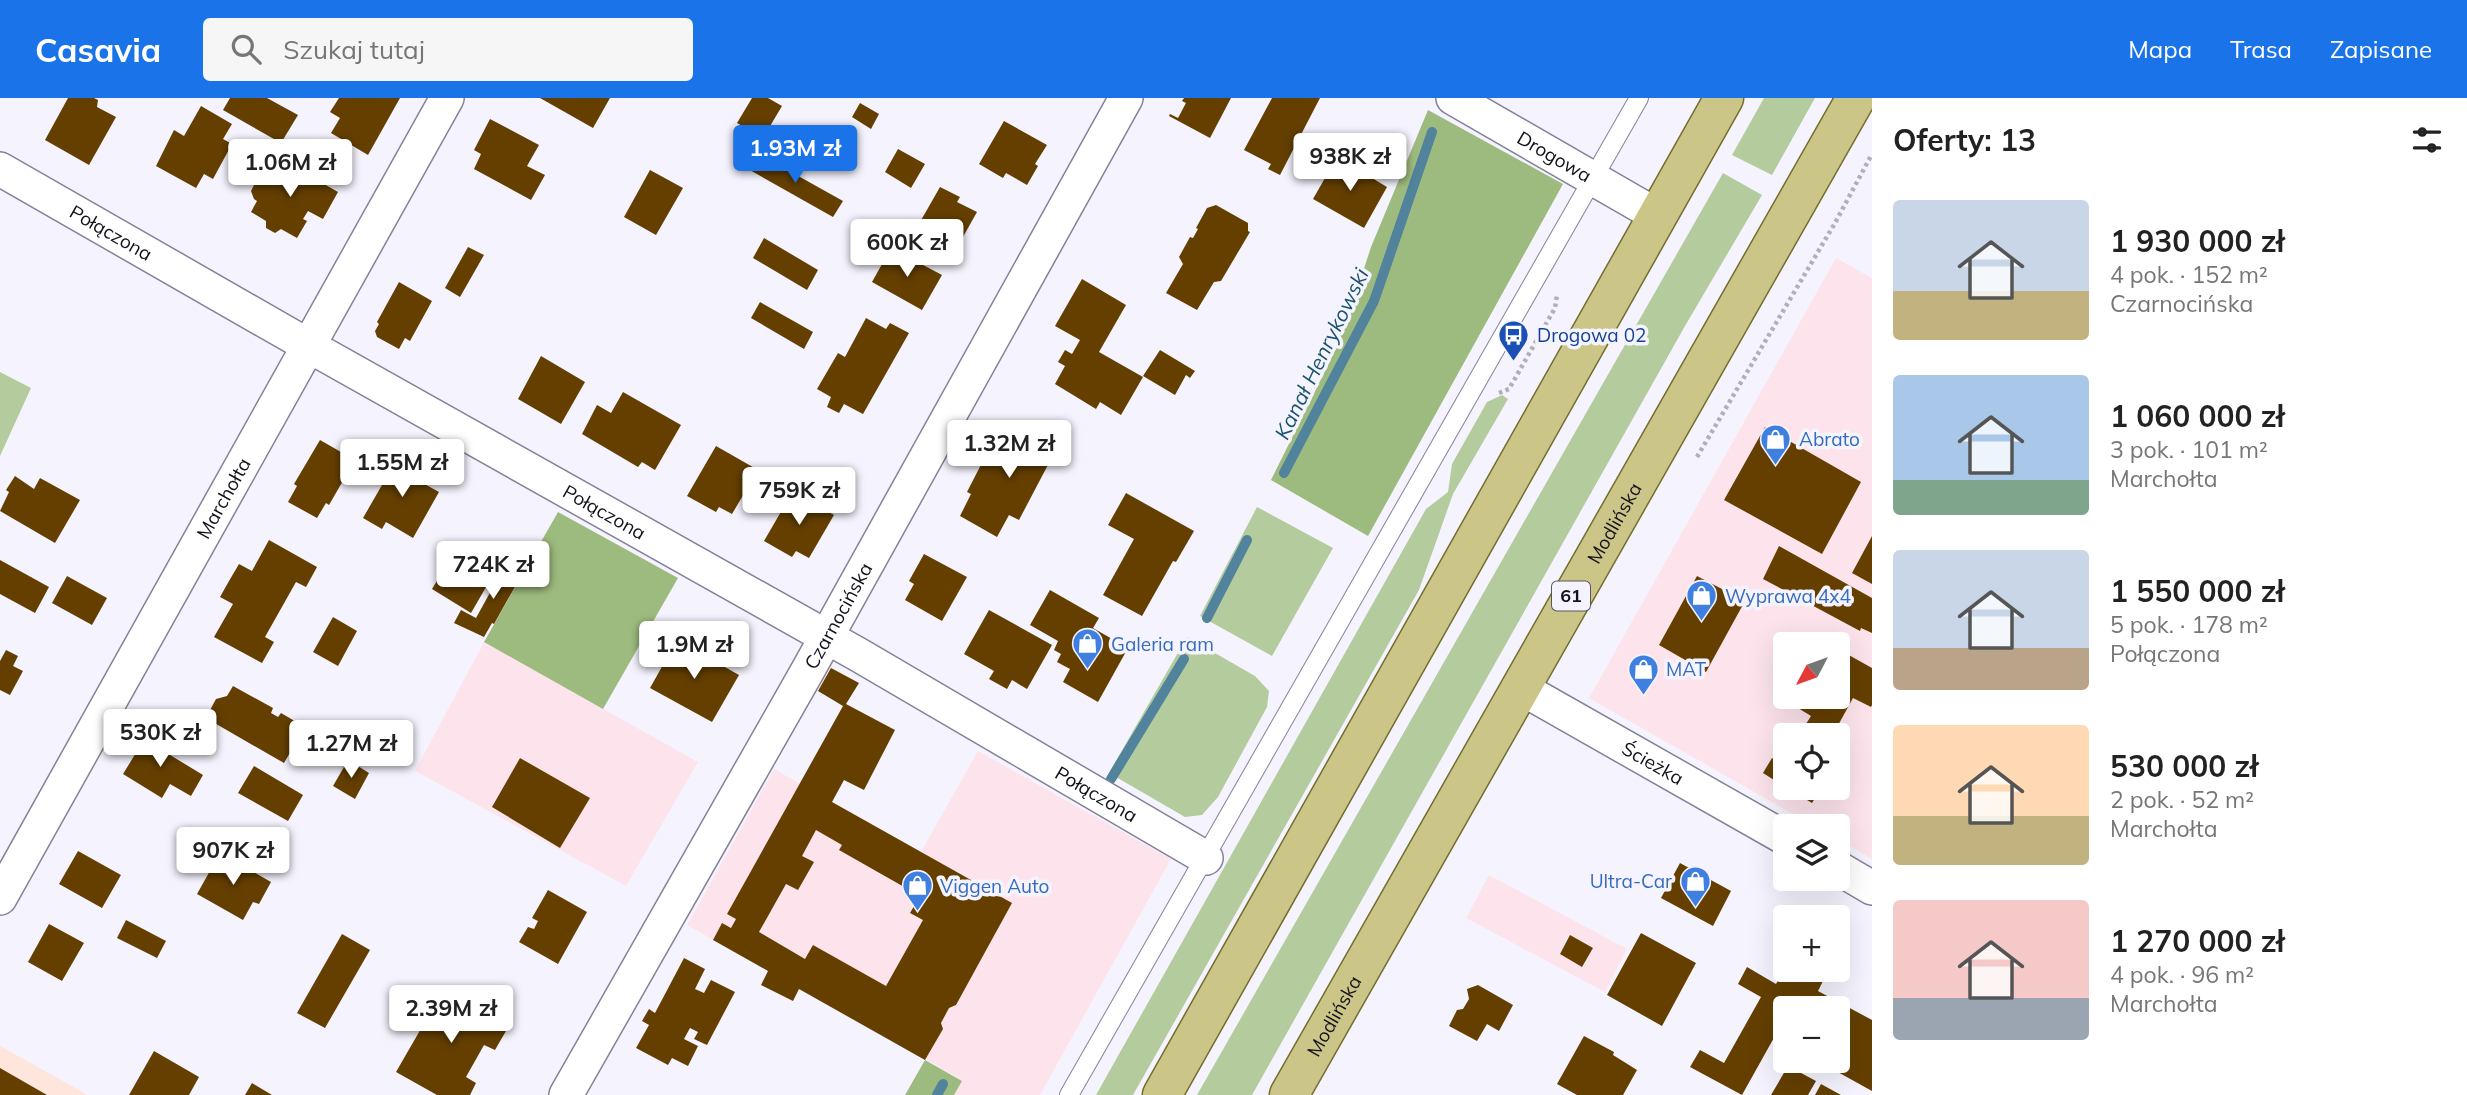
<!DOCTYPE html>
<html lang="pl">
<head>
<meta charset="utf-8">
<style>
  :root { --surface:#fff; --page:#f6f6f6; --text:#222; --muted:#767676; --accent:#1a73e8 }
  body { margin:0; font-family:Mulish,sans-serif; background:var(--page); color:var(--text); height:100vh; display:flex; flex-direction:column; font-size:26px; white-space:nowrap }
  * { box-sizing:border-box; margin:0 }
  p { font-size:23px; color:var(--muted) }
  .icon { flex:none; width:38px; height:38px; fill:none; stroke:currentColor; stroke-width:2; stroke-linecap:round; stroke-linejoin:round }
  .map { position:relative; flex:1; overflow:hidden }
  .details { display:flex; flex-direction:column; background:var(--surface); width:595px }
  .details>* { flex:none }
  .needle { width:46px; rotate:229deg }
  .tools { position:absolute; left:1773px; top:534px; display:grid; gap:14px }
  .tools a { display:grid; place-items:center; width:77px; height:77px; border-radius:7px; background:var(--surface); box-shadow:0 7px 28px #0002; font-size:35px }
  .price { position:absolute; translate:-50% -60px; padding:0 16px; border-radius:7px; background:#fff; color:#222; font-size:23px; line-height:46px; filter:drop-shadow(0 2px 4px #0008) }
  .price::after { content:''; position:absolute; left:50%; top:42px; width:21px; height:16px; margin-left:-10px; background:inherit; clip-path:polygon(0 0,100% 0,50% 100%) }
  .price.on { background:var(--accent); color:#fff }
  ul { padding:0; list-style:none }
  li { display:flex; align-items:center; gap:21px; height:175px; padding:0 21px }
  li span { display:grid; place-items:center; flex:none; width:196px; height:140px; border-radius:7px; color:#555 }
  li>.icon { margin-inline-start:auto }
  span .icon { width:84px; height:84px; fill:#fffc; stroke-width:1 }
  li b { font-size:30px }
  h2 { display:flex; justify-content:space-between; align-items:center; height:84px; padding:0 21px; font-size:30px }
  header { display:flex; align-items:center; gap:42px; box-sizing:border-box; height:98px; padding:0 35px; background:var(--accent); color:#fff }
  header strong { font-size:33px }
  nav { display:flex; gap:38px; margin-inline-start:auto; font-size:24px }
  .search { width:490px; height:63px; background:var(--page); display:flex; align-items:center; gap:18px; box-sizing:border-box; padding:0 24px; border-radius:7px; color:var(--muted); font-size:26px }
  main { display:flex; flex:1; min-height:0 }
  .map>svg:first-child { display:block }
  .commercial { fill:#fde4ec; fill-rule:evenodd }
  .education { fill:#fee6dc }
  .green { fill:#b4cc9d }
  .forest { fill:#9ebb7f }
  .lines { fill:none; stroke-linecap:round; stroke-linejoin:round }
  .stream { stroke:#51839d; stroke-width:10 }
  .building { fill:#643f00; fill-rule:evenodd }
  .lane-casing { stroke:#848298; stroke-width:20 }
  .street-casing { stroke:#848298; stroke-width:36 }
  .primary-casing { stroke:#746e2e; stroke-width:41 }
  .path { stroke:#b1b0b9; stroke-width:4.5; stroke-dasharray:3.5 3.5; stroke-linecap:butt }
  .lane { stroke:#fff; stroke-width:18 }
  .street { stroke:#fff; stroke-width:33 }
  .primary { stroke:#cbc588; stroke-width:38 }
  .labels { text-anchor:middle; stroke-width:7; stroke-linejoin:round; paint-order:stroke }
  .shield { fill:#f5f4fe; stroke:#57565e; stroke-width:2 }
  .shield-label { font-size:18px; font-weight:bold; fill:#13121a }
  .street-label { font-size:19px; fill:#13121a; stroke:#f5f4fe }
  .transit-label { font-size:19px; fill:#164399; stroke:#f5f4fe; text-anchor:start }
  .shop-label { font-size:19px; fill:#366cbe; stroke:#f5f4fe; text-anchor:start }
  .water-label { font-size:21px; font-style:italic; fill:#19546c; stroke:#f5f4fe }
</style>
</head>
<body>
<header>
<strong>Casavia</strong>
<div class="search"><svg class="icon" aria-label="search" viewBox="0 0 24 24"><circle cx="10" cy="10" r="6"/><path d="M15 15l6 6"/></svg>Szukaj tutaj</div>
<nav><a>Mapa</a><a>Trasa</a><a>Zapisane</a></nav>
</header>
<main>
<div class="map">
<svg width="1872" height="997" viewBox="0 0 1872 997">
  <rect width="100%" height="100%" fill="#f5f4fe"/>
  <path class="commercial" d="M1836,160L1872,180V761L1838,741V728H1814L1589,600ZM1785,546H1838V598H1785ZM1785,637H1838V690H1785Z
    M484,544L698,664L626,788L415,673Z
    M978,653L1171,761L1040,997H954L962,982L687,827L774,671L921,754Z
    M1489,777L1627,851L1605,894L1466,820Z"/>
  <path class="education" d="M0,948L88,997H0Z"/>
  <path class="green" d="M1764,0H1815L1772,77L1732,57Z
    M1723,75L1762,97L1685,228L1252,997H1197Z
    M0,274L31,290L0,358Z
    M1502,297L1508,301L1453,396L1419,492L1133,997H1096L1426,411L1448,394L1452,366L1487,304Z
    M1257,409L1333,450L1272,558L1200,518Z
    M1187,539L1255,578L1269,593L1267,609L1218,699L1202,717L1185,719L1109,675Z"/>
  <path class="forest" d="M1428,12L1563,86L1368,438L1271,382L1331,261L1356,195L1371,149Z
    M558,414L678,480L603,611L484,544Z
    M925,962L962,983L954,997H905Z"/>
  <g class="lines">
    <path class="stream" d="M1284,375L1374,203L1432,34
      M1207,520L1247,442
      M1111,681L1184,561
      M937,997L943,986"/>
  </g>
  <path class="building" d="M68,0H94L98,2L97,9L116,19L89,67L45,42Z
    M230,0H267L298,17L281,45L223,12Z
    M339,0H400L368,57L331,35L340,20L330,14Z
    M540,0H610L593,30Z
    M752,0H768L782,8L763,40L737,25Z
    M1184,0H1231L1210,40L1169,18L1170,16L1178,20L1186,5L1182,3Z
    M1272,0H1320L1280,77L1268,71L1271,66L1244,52Z
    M860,5L879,16L871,31L852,19Z
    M201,8L232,26L223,41L232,46L213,81L204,76L196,90L156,68L174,32L184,38Z
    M490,21L539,47L527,68L545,77L531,102L474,71L481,56L474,52Z
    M1004,23L1047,47L1035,66L1038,68L1027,87L1006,75L1003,80L979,66Z
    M898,51L925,66L911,90L885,74Z
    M757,55L843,103L833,119L748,71Z
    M1337,59L1387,89L1364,130L1313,101Z
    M274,63L293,74L296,70L338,94L323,121L308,113L303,121L307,123L297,140L281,131L275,135L266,130V123L251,114L257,103L254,101L251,93L256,83L265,79Z
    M650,72L683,90L656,137L624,119Z
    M940,89L960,99L957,104L977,114L959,146L920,124Z
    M1216,107L1248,125V133L1250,134L1221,183L1214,184L1197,212L1166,195L1183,166L1179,159L1190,139L1193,140L1198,131L1196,130L1207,110Z
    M764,140L818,172L807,192L753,160Z
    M468,149L484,157L460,199L445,190Z
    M891,150L942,177L922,212L872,184Z
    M1082,181L1126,207L1099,254L1143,279L1121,317L1100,304L1096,311L1055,286L1065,268L1058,264L1065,252L1072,256L1080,242L1055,228Z
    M399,184L432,203L410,243L405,240L399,251L377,239L375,233L379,226L377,224Z
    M760,204L813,234L804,251L751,220Z
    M866,220L886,231L890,225L909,235L863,316L844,306L839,315L827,309L831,299L817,291L838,255L845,259Z
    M1160,252L1195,273L1190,280L1186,277L1175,297L1143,278Z
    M541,258L585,284L561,326L518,301Z
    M623,294L681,327L655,372L642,364L638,369L582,336L597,307L611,315Z
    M1021,324L1060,344L1019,422L1009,417L997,439L960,418L971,396L967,394L987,355L1001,362Z
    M1765,329L1861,384L1822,456L1724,402Z
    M320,342L355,362L329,407L326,405L317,420L288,404L297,388L294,386Z
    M716,348L758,372L732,416L719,409L716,414L687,398Z
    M401,354L420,364L412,379L439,394L413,440L386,424L382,431L363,420Z
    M15,378L34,391L40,380L80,402L55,445L0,413L9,394L6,392Z
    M793,393L834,417L809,460L796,453L792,459L764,443Z
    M1126,395L1194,433L1176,464L1173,463L1142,518L1103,497L1134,441L1108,427Z
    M1872,438V486L1852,475Z
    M269,442L317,469L306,489L296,484L265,539L274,544L262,565L214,539L233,506L220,499L229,483L239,466L252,473Z
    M1779,448L1872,500V535L1861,530L1860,533L1763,481Z
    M473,450L487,459L480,470L493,477L471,515L432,491L454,454L466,461Z
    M924,456L967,479L942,523L905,502L914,486L909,483Z
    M0,462L49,489L35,515L0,496Z
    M508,462L525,471L494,526L492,525L484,539L454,525L461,512L476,520Z
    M67,478L107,500L92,527L52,505Z
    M1697,478L1745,503L1706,574L1659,547Z
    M1050,492L1099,520L1093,530L1128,550L1098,604L1063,584L1070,571L1057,564L1061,556L1054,552L1058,543L1030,527Z
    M989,512L1052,547L1027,591L1012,582L1007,591L989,581L994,573L964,556Z
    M333,519L357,533L338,568L313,554Z
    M677,542L739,577L712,624L650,590Z
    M1838,551L1872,570V607L1871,609L1853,600L1836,631L1850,640L1838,662V637H1799L1811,618L1798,610L1804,598H1838Z
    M6,552L18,558L13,568L23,573L10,597L0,592V563Z
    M831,570L859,585L846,606L895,632L864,692L844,682L832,704L1012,805L956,907L949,910L941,925L943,931L925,962L799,891L793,903L761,887L768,873L713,842L722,825L731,830L736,821L727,816L843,608L818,593ZM816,732L842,747L839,752L920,798L910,815L923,822L886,888L813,847L805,861L759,834L786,786L798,792L814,764L802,758Z
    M233,588L273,610L271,615L278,619L281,615L305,629L284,665L211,623L209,614L216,601L227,598Z
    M149,633L158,638L152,646L203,677L191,698L170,686L162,700L123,676L139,650L133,646L138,637L144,641Z
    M520,660L590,700L560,750L492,709Z
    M1772,660L1782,666L1785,660V689L1763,675Z
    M348,662L369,675L355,701L333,688Z
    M254,668L303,697L288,723L238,695Z
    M1787,690H1821L1812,705Z
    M78,753L121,777L102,810L59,786Z
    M220,755L271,784L259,806L253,804L243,822L197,796Z
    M1680,765L1731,793L1713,828L1661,800Z
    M548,792L587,814L558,866L519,844L528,829L534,831L538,823L532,820Z
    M126,822L166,843L157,860L117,840Z
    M49,826L84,845L62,883L28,864Z
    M1641,835L1696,865L1662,928L1607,897Z
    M342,836L370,852L325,930L297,915Z
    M1570,837L1593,850L1582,869L1560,856Z
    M684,860L705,871L695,891L704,895L711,882L735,894L707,947L694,941L698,934L690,930L684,941L698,948L688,968L672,960L668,967L636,950L649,927L642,923L649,911L655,915Z
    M1747,869L1776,886L1784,872H1811L1825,879L1818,893L1872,922V993L1816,962H1838V910H1809L1812,906L1798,898L1791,910H1785V920L1742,997L1690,969L1700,952L1724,965L1761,899L1738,886Z
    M1478,887L1513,907L1499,933L1487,926L1477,943L1449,928L1457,912L1463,911L1469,901L1467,891Z
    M445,889L510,926L495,952L484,947L466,979L476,985L470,997H437L396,974Z
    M1584,938L1614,954L1613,957L1637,972L1623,997H1577L1557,986Z
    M154,953L199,979L189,997H129Z
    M1788,968L1816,983L1808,997H1771Z
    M0,970L47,997H0Z
    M252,985L272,997H245Z
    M1821,986L1841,997H1815Z"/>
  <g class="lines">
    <defs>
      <path id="lane" d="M1069,997L1639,0"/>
      <g id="street">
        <path id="s1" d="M1453,0L1658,118"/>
        <path id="s2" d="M0,71L309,248L859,557L1206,760"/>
        <path id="s3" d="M1519,589L1785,740"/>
        <path d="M1838,770L1872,790"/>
        <path id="s4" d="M0,800L447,0"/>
        <path id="s5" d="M566,997L808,572L1126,0"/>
      </g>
      <g id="primary">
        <path d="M1162,997L1724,0"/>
        <path id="s6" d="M1289,997L1856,0"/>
      </g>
    </defs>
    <use href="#lane" class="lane-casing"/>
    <use href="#street" class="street-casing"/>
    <use href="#primary" class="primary-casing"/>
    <path class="path" d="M1499,295L1509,291L1555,210L1557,197
      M1697,359L1835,125L1872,56"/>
    <use href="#lane" class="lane"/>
    <use href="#street" class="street"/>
    <use href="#primary" class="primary"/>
  </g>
  <defs>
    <symbol id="bus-pin" viewBox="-11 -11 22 30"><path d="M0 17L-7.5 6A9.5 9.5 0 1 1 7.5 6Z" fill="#1a4fb4" stroke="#f5f4fe"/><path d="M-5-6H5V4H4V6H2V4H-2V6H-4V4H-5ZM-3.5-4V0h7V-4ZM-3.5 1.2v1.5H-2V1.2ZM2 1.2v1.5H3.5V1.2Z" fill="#fff"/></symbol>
    <symbol id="shop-pin" viewBox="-11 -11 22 30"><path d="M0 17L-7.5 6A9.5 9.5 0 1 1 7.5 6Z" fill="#3f7fe0" stroke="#f5f4fe"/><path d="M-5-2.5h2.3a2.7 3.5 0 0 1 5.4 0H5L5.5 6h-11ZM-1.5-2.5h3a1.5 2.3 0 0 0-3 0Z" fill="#fff"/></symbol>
  </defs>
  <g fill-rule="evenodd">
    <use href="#bus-pin" x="1496" y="220" width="35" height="47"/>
    <use href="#shop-pin" x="1758" y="324" width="35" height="47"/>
    <use href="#shop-pin" x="1684" y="480" width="35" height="47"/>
    <use href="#shop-pin" x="1070" y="528" width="35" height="47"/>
    <use href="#shop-pin" x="1626" y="554" width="35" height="47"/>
    <use href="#shop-pin" x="1678" y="766" width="35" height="47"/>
    <use href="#shop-pin" x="900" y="770" width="35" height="47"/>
  </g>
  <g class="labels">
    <rect class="shield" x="1552" y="483.5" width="38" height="29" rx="5"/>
    <g class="shield-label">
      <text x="1571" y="504">61</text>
    </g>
    <g class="street-label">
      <text dy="7" stroke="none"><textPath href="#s1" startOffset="117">Drogowa</textPath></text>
      <text dy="7" stroke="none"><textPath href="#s2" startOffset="128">Połączona</textPath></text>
      <text dy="7" stroke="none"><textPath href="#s4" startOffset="458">Marchołta</textPath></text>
      <text dy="7" stroke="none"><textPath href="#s2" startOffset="695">Połączona</textPath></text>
      <text dy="7" stroke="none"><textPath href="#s6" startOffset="658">Modlińska</textPath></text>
      <text dy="7" stroke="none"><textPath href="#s5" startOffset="551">Czarnocińska</textPath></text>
      <text dy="7" stroke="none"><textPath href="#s3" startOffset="154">Ścieżka</textPath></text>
      <text dy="7" stroke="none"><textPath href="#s2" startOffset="1262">Połączona</textPath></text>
      <text dy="7" stroke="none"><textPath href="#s6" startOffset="91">Modlińska</textPath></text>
    </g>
    <g class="transit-label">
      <text x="1537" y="244">Drogowa 02</text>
    </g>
    <g class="shop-label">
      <text x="1799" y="348">Abrato</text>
      <text x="1725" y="505">Wyprawa 4x4</text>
      <text x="1111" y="553">Galeria ram</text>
      <text x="1666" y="578">MAT</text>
      <text x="1672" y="790" text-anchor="end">Ultra-Car</text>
      <text x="940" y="795">Viggen Auto</text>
    </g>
    <g class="water-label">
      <text transform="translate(1322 256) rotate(-64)" y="7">Kanał Henrykowski</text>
    </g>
  </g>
</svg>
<div class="tools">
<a><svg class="needle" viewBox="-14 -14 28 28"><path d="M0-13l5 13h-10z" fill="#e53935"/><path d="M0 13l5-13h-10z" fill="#767676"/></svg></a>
<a><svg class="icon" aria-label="locate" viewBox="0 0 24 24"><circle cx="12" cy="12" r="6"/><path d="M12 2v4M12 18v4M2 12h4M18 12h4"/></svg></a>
<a><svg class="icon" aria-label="layers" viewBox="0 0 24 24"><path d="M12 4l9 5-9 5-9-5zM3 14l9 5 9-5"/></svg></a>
<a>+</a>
<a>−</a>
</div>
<b class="price on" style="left:795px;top:87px">1.93M zł</b>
<b class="price" style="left:1350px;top:95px">938K zł</b>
<b class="price" style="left:290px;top:101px">1.06M zł</b>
<b class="price" style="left:907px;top:181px">600K zł</b>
<b class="price" style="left:1009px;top:382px">1.32M zł</b>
<b class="price" style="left:402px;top:401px">1.55M zł</b>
<b class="price" style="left:799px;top:429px">759K zł</b>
<b class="price" style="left:493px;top:503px">724K zł</b>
<b class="price" style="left:694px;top:583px">1.9M zł</b>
<b class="price" style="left:160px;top:671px">530K zł</b>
<b class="price" style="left:351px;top:682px">1.27M zł</b>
<b class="price" style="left:233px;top:789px">907K zł</b>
<b class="price" style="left:451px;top:947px">2.39M zł</b>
</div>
<section class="details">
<h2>Oferty: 13<svg class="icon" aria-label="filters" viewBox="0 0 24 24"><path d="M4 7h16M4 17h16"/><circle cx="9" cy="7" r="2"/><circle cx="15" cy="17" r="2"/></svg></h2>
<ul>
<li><span style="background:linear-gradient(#c9d6e8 65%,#c2b280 0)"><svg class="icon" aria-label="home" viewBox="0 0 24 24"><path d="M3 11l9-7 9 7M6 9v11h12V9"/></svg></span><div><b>1 930 000 zł</b><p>4 pok. · 152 m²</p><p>Czarnocińska</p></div></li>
<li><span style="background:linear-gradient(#a9c7e8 75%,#7fa58c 0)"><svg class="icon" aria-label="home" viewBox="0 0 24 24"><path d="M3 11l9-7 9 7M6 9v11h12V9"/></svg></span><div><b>1 060 000 zł</b><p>3 pok. · 101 m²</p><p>Marchołta</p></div></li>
<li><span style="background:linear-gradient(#c9d6e8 70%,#b9a48a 0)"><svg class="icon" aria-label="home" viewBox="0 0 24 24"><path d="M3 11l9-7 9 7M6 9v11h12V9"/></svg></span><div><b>1 550 000 zł</b><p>5 pok. · 178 m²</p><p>Połączona</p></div></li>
<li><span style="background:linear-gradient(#ffd9b3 65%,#c2b280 0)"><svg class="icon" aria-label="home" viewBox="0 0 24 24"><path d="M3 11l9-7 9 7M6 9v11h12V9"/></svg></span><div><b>530 000 zł</b><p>2 pok. · 52 m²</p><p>Marchołta</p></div></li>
<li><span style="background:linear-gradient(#f6c9c9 70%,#9aa5b1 0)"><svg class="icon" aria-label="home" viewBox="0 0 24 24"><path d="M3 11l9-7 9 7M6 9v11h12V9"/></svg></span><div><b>1 270 000 zł</b><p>4 pok. · 96 m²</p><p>Marchołta</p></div></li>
</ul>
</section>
</main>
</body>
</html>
